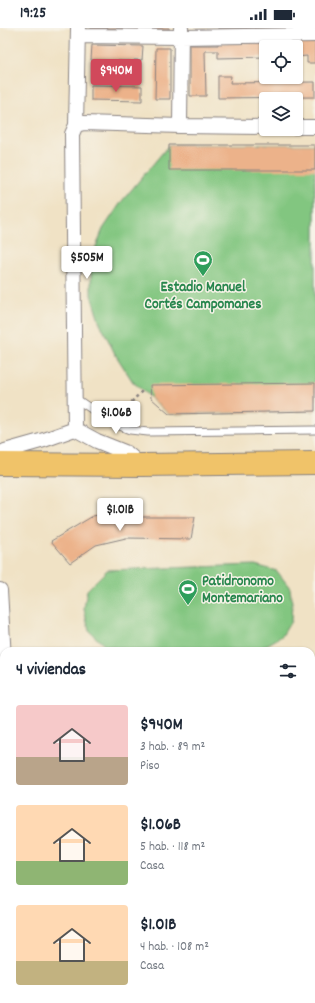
<!DOCTYPE html>
<html lang="es">
<head>
<meta charset="utf-8">
<style>
  :root { --surface:#fff; --page:#f6f6f7; --text:#1f2937; --muted:#747a83; --accent:#d1495b }
  body { margin:0; font-family:Dekko,sans-serif; background:var(--page); color:var(--text); height:100vh; display:flex; flex-direction:column; font-size:15px; white-space:nowrap }
  * { box-sizing:border-box; margin:0 }
  p { font-size:13px; color:var(--muted) }
  .icon { flex:none; width:22px; height:22px; fill:none; stroke:currentColor; stroke-width:2; stroke-linecap:round; stroke-linejoin:round }
  .map { position:relative; flex:1; overflow:hidden }
  .side { position:absolute; left:0px; top:619px; width:315px; height:356px; display:flex; flex-direction:column; background:var(--surface); border-radius:12px 12px 0 0; box-shadow:0 1px 3px #0004 }
  .side>* { flex:none }
  .buttons { position:absolute; left:259px; top:12px; display:grid; gap:8px }
  .buttons a { display:grid; place-items:center; width:44px; height:44px; border-radius:4px; background:var(--surface); box-shadow:0 1px 3px #0004; font-size:20px }
  .price { position:absolute; translate:-50% -34px; padding:0 9px; border-radius:4px; background:#fff; color:#222; font-size:13px; line-height:26px; filter:drop-shadow(0 1px 2px #0008) }
  .price::after { content:''; position:absolute; left:50%; top:24px; width:12px; height:9px; margin-left:-6px; background:inherit; clip-path:polygon(0 0,100% 0,50% 100%) }
  .price.active { background:var(--accent); color:#fff }
  ul { padding:0; list-style:none }
  li { display:flex; align-items:center; gap:12px; height:100px; padding:0 16px }
  li span { display:grid; place-items:center; flex:none; width:112px; height:80px; border-radius:4px; color:#555 }
  li>.icon { margin-inline-start:auto }
  span .icon { width:48px; height:48px; fill:#fffc; stroke-width:1 }
  li b { font-size:17px }
  h2 { display:flex; justify-content:space-between; align-items:center; height:48px; padding:0 16px; font-size:17px }
  .status { display:flex; justify-content:space-between; align-items:center; height:28px; padding:0 20px; background:var(--surface); direction:ltr }
  .status svg { height:11px; fill:currentColor }
  .map>svg:first-child { display:block }
  .green { fill:#82c680; stroke:#52745e }
  .lines { fill:none; stroke-linecap:round; stroke-linejoin:round }
  .stream { stroke:#56a6d0; stroke-width:4.5 }
  .building { fill:#ecb28a }
  .service-casing { stroke:#898280; stroke-width:9 }
  .minor-casing { stroke:#898280; stroke-width:16 }
  .primary-casing { stroke:#898280; stroke-width:24 }
  .path { stroke:#898280; stroke-width:2.5; stroke-dasharray:3 3; stroke-linecap:butt }
  .service { stroke:#fff; stroke-width:7 }
  .minor { stroke:#fff; stroke-width:14 }
  .primary { stroke:#f0c369; stroke-width:22 }
  .labels { text-anchor:middle; stroke-width:3; stroke-linejoin:round; paint-order:stroke }
  .leisure-label { font-size:15px; font-weight:bold; fill:#27864d; stroke:#f7f3e8 }
</style>
</head>
<body>
<div class="status"><b>19:25</b><svg viewBox="0 0 49 12"><path d="M0 12V9h3v3zM5 12V6h3v6zM10 12V3h3v9zM15 12V0h3v12zM26 1h20v11H26zM47 4h2v5h-2z"/></svg></div>
<div class="map">
<svg width="315" height="975" viewBox="0 0 315 975">
  <rect width="100%" height="100%" fill="#f7f3e8"/>
  <filter id="ink" filterUnits="userSpaceOnUse"><feTurbulence type="fractalNoise" baseFrequency=".025" numOctaves="2"/><feDisplacementMap in="SourceGraphic" scale="8" xChannelSelector="R" yChannelSelector="G"/><feConvolveMatrix kernelMatrix="1 2 1 2 8 2 1 2 1" color-interpolation-filters="sRGB"/></filter>
  <filter id="wash" filterUnits="userSpaceOnUse"><feTurbulence type="fractalNoise" baseFrequency=".012" numOctaves="4" result="noise"/><feDisplacementMap in="SourceGraphic" scale="16" xChannelSelector="R" yChannelSelector="G"/><feGaussianBlur stdDeviation="0.9" result="paint"/><feColorMatrix in="noise" values="0 0 0 0 0 0 0 0 0 0 0 0 0 0 0 0 0 1.4 0 .05"/><feComposite in="paint" operator="in"/></filter>
  <g filter="url(#wash)">
    <rect width="100%" height="100%" fill="#f0e2c5"/>
    <path class="green" d="M169,117H315V383L169,386L133,354L115,326L99,293L91,267V231L103,201L122,173Z
      M255,537L277,543L290,560L292,576L291,593L282,608L258,622L136,623L105,618L89,603L84,581L87,562L107,542Z"/>
    <g class="lines">
      <path class="stream" d="M311,875L315,876
        M0,934L4,933
        M107,975L111,971
        M206,975L209,971"/>
    </g>
    <g id="blocks">
      <path class="building" d="M91,0H142V3L91,4Z
        M155,0H169V6H155Z
        M218,0H315V2L218,3Z
        M315,14V35H307V28L296,29V19H266V29L218,30V23H205L206,68H190V17H218V15Z
        M92,17L143,18L142,32H134V39H130V33L91,32Z
        M156,20H170V71H155Z
        M218,48H231L230,55L315,54V69L218,70Z
        M91,57L142,58V73L91,72Z
        M169,117H315V142H169Z
        M315,355V383L169,386L151,370L150,357Z
        M123,482L124,489H195L191,511L126,510L96,517L70,535L51,513L93,488Z"/>
    </g>
  </g>
  <g filter="url(#ink)">
    <use href="#blocks" fill-opacity="0" stroke="#898280" stroke-width="1"/>
    <g class="lines">
      <defs>
        <path id="service" d="M75,370L112,395L130,402L148,404L315,402"/>
        <path id="minor" d="M78,8L181,9L315,7
          M76,97L84,95L180,98L266,99
          M180,98L181,0
          M296,99H315
          M75,401L72,106L76,97L78,0
          M0,430L5,423L44,412L75,401L97,413L127,425L141,437
          M0,562L4,631"/>
        <path id="primary" d="M0,436L141,437L315,435"/>
      </defs>
      <use href="#service" class="service-casing"/>
      <use href="#minor" class="minor-casing"/>
      <use href="#primary" class="primary-casing"/>
      <path class="path" d="M119,387L143,362"/>
      <use href="#service" class="service"/>
      <use href="#minor" class="minor"/>
      <use href="#primary" class="primary"/>
    </g>
  </g>
  <defs>
    <symbol id="stadium-pin" viewBox="-11 -11 22 30"><path d="M0 17L-7.5 6A9.5 9.5 0 1 1 7.5 6Z" fill="#2e9e5b" stroke="#f7f3e8"/><path d="M0-5a6.5 5 0 1 0 0 10a6.5 5 0 1 0 0-10ZM-3.5-1.8h7v3.6h-7Z" fill="#fff"/></symbol>
  </defs>
  <g fill-rule="evenodd">
    <use href="#stadium-pin" x="192" y="221" width="22" height="30"/>
    <use href="#stadium-pin" x="177" y="550" width="22" height="30"/>
  </g>
  <g class="labels">
    <g class="leisure-label">
      <text x="203" y="263">Estadio Manuel<tspan x="203" dy="17">Cortés Campomanes</tspan></text>
      <text x="202" y="557" text-anchor="start">Patidronomo<tspan x="202" dy="17">Montemariano</tspan></text>
    </g>
  </g>
</svg>
<div class="buttons">
<a><svg class="icon" aria-label="locate" viewBox="0 0 24 24"><circle cx="12" cy="12" r="6"/><path d="M12 2v4M12 18v4M2 12h4M18 12h4"/></svg></a>
<a><svg class="icon" aria-label="layers" viewBox="0 0 24 24"><path d="M12 4l9 5-9 5-9-5zM3 14l9 5 9-5"/></svg></a>
</div>
<b class="price active" style="left:116px;top:65px">$940M</b>
<b class="price" style="left:87px;top:252px">$505M</b>
<b class="price" style="left:116px;top:407px">$1.06B</b>
<b class="price" style="left:120px;top:504px">$1.01B</b>
<section class="side">
<h2>4 viviendas<svg class="icon" aria-label="filters" viewBox="0 0 24 24"><path d="M4 7h16M4 17h16"/><circle cx="9" cy="7" r="2"/><circle cx="15" cy="17" r="2"/></svg></h2>
<ul>
<li><span style="background:linear-gradient(#f6c9c9 65%,#b9a48a 0)"><svg class="icon" aria-label="home" viewBox="0 0 24 24"><path d="M3 11l9-7 9 7M6 9v11h12V9"/></svg></span><div><b>$940M</b><p>3 hab. · 89 m²</p><p>Piso</p></div></li>
<li><span style="background:linear-gradient(#ffd9b3 70%,#8fb573 0)"><svg class="icon" aria-label="home" viewBox="0 0 24 24"><path d="M3 11l9-7 9 7M6 9v11h12V9"/></svg></span><div><b>$1.06B</b><p>5 hab. · 118 m²</p><p>Casa</p></div></li>
<li><span style="background:linear-gradient(#ffd9b3 70%,#c2b280 0)"><svg class="icon" aria-label="home" viewBox="0 0 24 24"><path d="M3 11l9-7 9 7M6 9v11h12V9"/></svg></span><div><b>$1.01B</b><p>4 hab. · 108 m²</p><p>Casa</p></div></li>
</ul>
</section>
</div>
</body>
</html>
